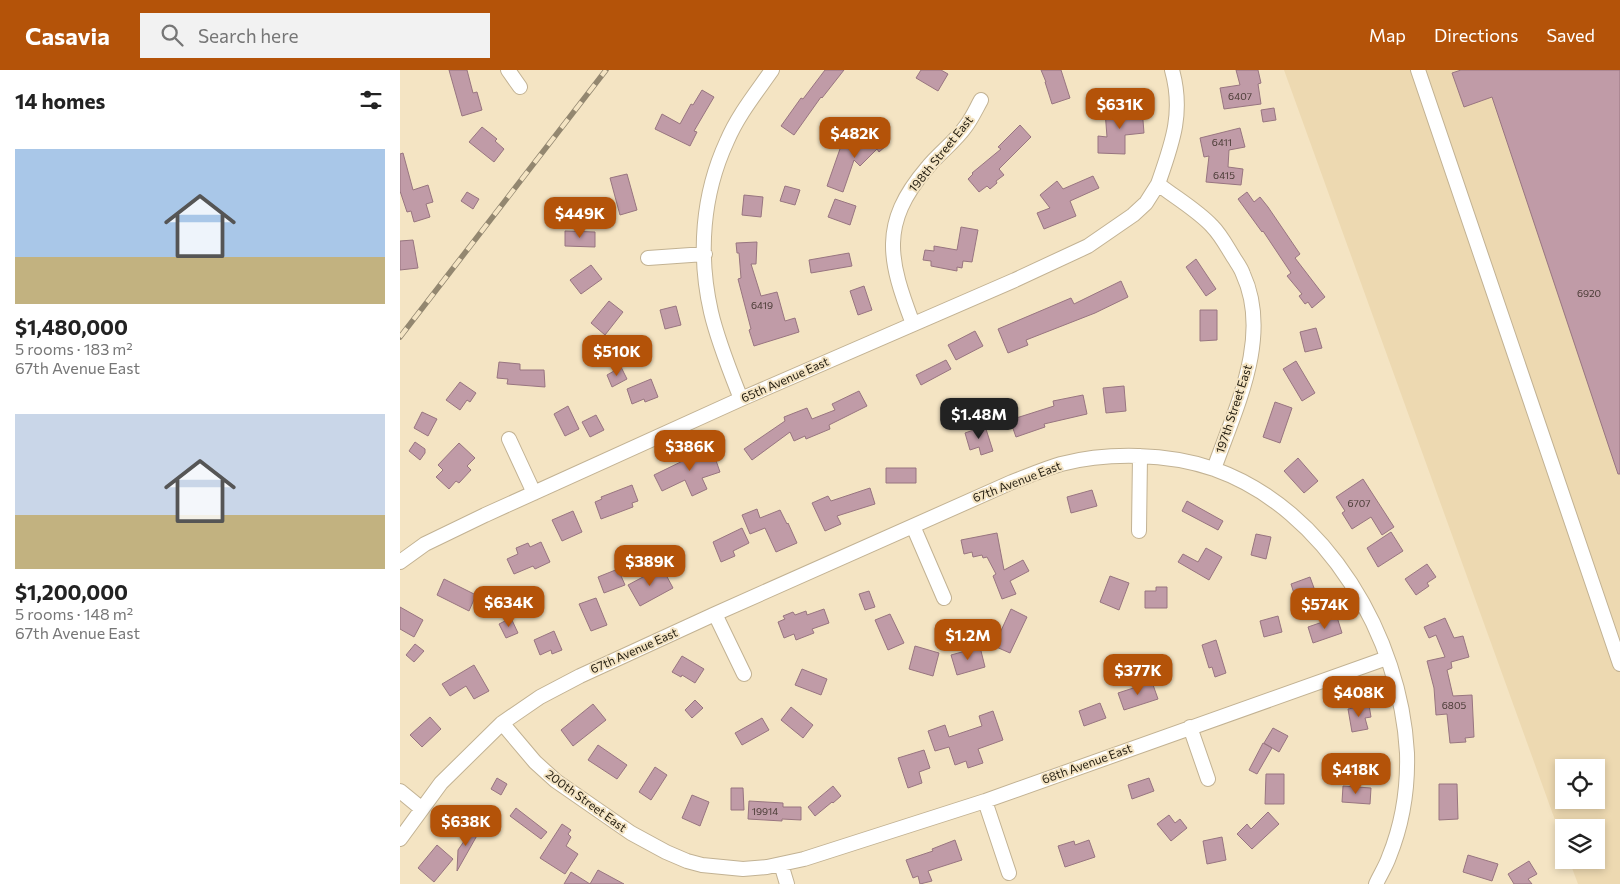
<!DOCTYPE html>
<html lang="en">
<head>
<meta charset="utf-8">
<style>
  :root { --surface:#fff; --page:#f2f2f2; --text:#222; --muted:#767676; --accent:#b45309 }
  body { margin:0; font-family:Commissioner,sans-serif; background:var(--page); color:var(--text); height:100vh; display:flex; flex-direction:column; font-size:19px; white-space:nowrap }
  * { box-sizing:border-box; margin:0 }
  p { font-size:16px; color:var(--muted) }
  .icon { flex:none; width:28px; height:28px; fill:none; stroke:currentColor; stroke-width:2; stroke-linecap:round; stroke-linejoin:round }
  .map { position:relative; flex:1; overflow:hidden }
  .panel { display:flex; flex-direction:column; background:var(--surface); width:400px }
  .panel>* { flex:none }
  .buttons { position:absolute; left:1155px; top:689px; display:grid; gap:10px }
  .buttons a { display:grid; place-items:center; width:50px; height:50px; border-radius:0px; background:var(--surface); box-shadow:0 2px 8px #0003; font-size:25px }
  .price { position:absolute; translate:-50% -42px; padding:0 11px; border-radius:10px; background:var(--accent); color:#fff; font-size:16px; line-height:32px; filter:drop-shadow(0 1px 2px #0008) }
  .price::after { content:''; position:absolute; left:50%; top:30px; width:15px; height:11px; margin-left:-8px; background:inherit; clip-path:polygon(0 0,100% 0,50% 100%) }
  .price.current { background:#222; color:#fff }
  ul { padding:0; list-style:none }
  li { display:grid; align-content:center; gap:10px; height:265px; padding:0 15px }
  li span { display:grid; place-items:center; height:155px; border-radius:0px; color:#555 }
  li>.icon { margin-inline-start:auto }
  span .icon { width:90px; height:90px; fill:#fffc; stroke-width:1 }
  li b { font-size:21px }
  h2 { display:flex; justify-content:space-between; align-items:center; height:60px; padding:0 15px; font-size:21px }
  header { display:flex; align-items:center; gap:30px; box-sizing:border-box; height:70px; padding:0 25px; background:var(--accent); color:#fff }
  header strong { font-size:24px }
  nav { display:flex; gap:28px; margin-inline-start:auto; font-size:18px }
  .search { width:350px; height:45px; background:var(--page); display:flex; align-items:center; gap:12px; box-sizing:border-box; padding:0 18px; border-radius:0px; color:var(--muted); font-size:19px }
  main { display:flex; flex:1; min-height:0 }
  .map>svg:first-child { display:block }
  .built { fill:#edd9b1; fill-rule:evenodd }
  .building { fill:#c09ba7; stroke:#987580 }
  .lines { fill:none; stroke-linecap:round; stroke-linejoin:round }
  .minor-casing { stroke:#c2b293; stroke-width:16 }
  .minor { stroke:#fff; stroke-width:14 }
  .rail-casing { stroke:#938770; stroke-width:5.5 }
  .rail { stroke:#f4e4c3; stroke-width:4; stroke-dasharray:11; stroke-linecap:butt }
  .labels { text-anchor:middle; stroke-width:4; stroke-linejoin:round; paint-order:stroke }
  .number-label { font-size:10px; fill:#483a34 }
  .street-label { font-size:12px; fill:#201a0e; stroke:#f4e4c3 }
</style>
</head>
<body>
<header>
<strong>Casavia</strong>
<div class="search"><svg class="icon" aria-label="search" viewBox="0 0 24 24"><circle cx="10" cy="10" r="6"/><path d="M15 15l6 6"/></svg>Search here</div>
<nav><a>Map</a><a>Directions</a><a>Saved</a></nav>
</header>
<main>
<section class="panel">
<h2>14 homes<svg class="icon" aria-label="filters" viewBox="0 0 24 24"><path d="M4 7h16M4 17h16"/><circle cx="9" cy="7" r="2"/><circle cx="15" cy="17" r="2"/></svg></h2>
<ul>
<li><span style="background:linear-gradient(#a9c7e8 70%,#c2b280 0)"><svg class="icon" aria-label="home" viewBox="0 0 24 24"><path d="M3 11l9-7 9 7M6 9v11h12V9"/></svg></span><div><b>$1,480,000</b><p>5 rooms · 183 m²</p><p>67th Avenue East</p></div></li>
<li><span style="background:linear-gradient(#c9d6e8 65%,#c2b280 0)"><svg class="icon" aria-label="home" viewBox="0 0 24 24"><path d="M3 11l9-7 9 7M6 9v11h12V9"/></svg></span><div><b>$1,200,000</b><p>5 rooms · 148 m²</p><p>67th Avenue East</p></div></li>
</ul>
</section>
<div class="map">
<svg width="1220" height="814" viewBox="0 0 1220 814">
  <rect width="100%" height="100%" fill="#f4e4c3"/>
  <path class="built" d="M884,0H1220V814H1178L1169,790H1196V758H1164V775ZM1164,698H1196V730H1164Z"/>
  <path class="building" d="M49,0H67L73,23L77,22L82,40L62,46Z
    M425,0H444L422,28L421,27L394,65L381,56L401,28L403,29Z
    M521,0H541L548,4L538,21L516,8Z
    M641,0H661L670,28L652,34L645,12H646Z
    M836,0H858L861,13L858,14L861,34L824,39L820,18L840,15Z
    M1061,0H1220V404H1218L1092,27L1064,37L1052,3Z
    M302,20L314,27L294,61L297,62L290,76L255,59L262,44L280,54L291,34L293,35Z
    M742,38L744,63L725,65V84L698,83V66L707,67L705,41Z
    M874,38L876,50L863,52L861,40Z
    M620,55L631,67L599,99L604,105L596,111L597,113L590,119L587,116L579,122L568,109L573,104L572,103L601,79L598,77Z
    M82,57L97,69L95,71L104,79L94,92L69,72Z
    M840,58L845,77L829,80L828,97L843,99L841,115L806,112L809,86L804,87L800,68Z
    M482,59L490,67L485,72L487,75L479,82L477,79L460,96L454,90L443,122L427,116L441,76L452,80L467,66L471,70Z
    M3,83L13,120L28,115L33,132L26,134L30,147L14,152L11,141L7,142L0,121V84Z
    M227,104L237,140L220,145L210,108Z
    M693,106L699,118L670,131L676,146L644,159L637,143L650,138L640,125L657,111L663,119Z
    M385,116L400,120L395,135L380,131Z
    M67,122L79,129L73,139L61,131Z
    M847,122L854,132L860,127L868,137L900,184L895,188L925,227L912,238L908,232L905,234L899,226L902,224L887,206L891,203L863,161L862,162L838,129Z
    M344,125L363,127L361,147L342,145Z
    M435,129L456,136L450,155L428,147Z
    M561,157L578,160L572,192L563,191L562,198L557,197V201L531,196V191L523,190L525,180L534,181V176L557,180Z
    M165,161L195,162V177L165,176Z
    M13,170L18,198L0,200V171Z
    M357,172L356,194H351L361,226L377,222L385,251L395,248L399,262L354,276L349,260L351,259L338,209L341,208L339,183H337L336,173Z
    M449,183L452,196L411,203L409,190Z
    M796,189L816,219L806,226L786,197Z
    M191,195L202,209L181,224L170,210Z
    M721,211L728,227L695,243L626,270L628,275L608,283L598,259L671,228L674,234Z
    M464,216L472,240L458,245L450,221Z
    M209,231L223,242L205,265L191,253Z
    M276,236L281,255L265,259L260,240Z
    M800,240H817V270L800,271Z
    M916,258L922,278L905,282L900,262Z
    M575,261L583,276L556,290L548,275Z
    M546,290L551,299L521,315L516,305Z
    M896,291L915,323L902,331L883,299Z
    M99,292L120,294V300H144L145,317L107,314L108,309L97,308Z
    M221,297L227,309L212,317L207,305Z
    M251,309L258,327L245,332L244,329L232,334L227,319Z
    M60,312L76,323L70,332L67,330L60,340L46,330Z
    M724,316L726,341L706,343L703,318Z
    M459,321L467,336L429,355L430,359L406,369L405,366L394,371L390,362L352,390L344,379L385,351L384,347L407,338L412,349L435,340L432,334Z
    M683,325L687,344L644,354L645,357L616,367L610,350L654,336L653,331Z
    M875,332L892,338L880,373L863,367Z
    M168,336L179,359L165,366L154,344Z
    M22,342L37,349L28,366L14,358Z
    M196,345L204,360L190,367L182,352Z
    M585,356L593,381L581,385L579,377L570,380L565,363Z
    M15,372L25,379V383L20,390L9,381Z
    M59,373L75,388L67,396L71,400L59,413L56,411L49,419L36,407L43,400L38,395Z
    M312,379L320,402L302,408L307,419L292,426L285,410L262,421L254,405L299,383Z
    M898,388L918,411L904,423L884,401Z
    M486,398H516V413H486Z
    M963,409L994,457L982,465L971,447L952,459L942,443L945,441L936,427Z
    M232,415L238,431L232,433L233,437L201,449L195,432L202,429L201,427Z
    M470,418L475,434L437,446L441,454L425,461L412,433L428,426L431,431Z
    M692,420L697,436L671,443L667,427Z
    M787,431L823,451L818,460L782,441Z
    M357,439L360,448L380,440L387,454L388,453L397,473L376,482L365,458L350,464L342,445Z
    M173,441L182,462L162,471L152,450Z
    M342,458L349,473L333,481L335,486L321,492L313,472Z
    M991,462L1003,481L978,497L967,478Z
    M597,463L604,500L623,490L629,501L610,511L616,524L602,529L593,506L596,504L587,487L583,488L582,485L573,487L572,482L564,484L561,470Z
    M856,464L871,467L866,489L851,485Z
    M141,472L150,492L135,499L133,496L114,504L107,489L118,484L116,478L128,473L130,477Z
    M806,478L822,487L809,510L778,492L783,484L798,492Z
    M1027,494L1036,507L1027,513L1029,516L1016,525L1005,509Z
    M218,499L225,515L204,523L198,507Z
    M256,500L260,506L265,503L273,518L240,536L228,515Z
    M710,506L729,513L719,540L700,532Z
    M910,507L914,518L910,519L913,531L898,536L891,514Z
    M44,509L76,525L69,541L37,525Z
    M756,517H767V538H745V521H756Z
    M469,521L475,537L465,540L459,524Z
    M196,528L207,555L191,561L179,534Z
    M0,537L23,550L14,567L0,559Z
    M424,539L429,553L412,559L414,563L396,570L394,564L384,568L378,552L385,549L383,546L393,542L395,545L406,541L407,545Z
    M611,539L627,547L610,583L594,576Z
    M490,544L504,573L488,580L475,550Z
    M878,546L882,562L864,567L860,551Z
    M937,547L942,563L913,573L908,557Z
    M111,548L118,563L106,568L99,554Z
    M1045,548L1054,568L1063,566L1069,587L1051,592L1052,598L1047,600L1053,626L1072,625L1074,667L1065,668L1066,672L1050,673L1047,644L1036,645L1034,618L1027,591L1045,587L1036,565L1029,568L1024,557Z
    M154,561L162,580L152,584L151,580L140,585L134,570Z
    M816,570L826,603L815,607L812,597L809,598L802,575Z
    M15,574L24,581L14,592L6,585Z
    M515,576L539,583L533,606L509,599Z
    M580,577L585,597L557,605L551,585Z
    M282,586L304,599L295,613L282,605L281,607L272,602Z
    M74,595L89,621L74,629L66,616L50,626L42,614Z
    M402,599L427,609L421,625L395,615Z
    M752,612L758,629L724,640L718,623Z
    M295,630L303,638L292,648L285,640Z
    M700,633L706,648L684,656L679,641Z
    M193,634L206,650L173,676L161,660Z
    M969,635L971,647L965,648L968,659L952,662L948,639Z
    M391,637L413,655L403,668L381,650Z
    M593,641L603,670L578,679L583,693L568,698L566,691L555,695L549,677L535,681L528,661L545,655L549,667L582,656L579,646Z
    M30,647L41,659L22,677L10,665Z
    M362,648L369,660L342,675L335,663Z
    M873,658L888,666L879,682L864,673Z
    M863,673L872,678L857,704L849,700Z
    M198,675L227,695L217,709L188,690Z
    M524,680L530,698L519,702L522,713L508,718L498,688Z
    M255,697L267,705L251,730L239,722Z
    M866,704H884V734H865Z
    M97,708L107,714L101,725L91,719Z
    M749,708L754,721L732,729L728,715Z
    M1039,714H1057L1058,749L1039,750Z
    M433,716L441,726L433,733L432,732L415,746L408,737Z
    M943,716L971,718L970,734L942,732Z
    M331,718H343L344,740H331Z
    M292,725L309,732L300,756L282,748Z
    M349,731L383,733V737H401V750L382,749V751L348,749Z
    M116,738L147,762L141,769L110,746Z
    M868,742L879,754L852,779L837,764L847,754L851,759Z
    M769,745L775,753L780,749L787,758L771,771L757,754Z
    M162,754L171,760L168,764L171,767L166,776L178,784L165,804L140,788Z
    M73,758L79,762L57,801L58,780Z
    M822,767L826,790L807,794L803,771Z
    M555,770L562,790L528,801L532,811L520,814L518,806L513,808L506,790L533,781L532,779Z
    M689,770L695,787L665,797L658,776L674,771L675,775Z
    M37,775L53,789L34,812L18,798Z
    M1068,785L1098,794L1092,811L1063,802Z
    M1129,791L1137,804L1128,809L1132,814H1114L1108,804Z
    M198,800L224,814H164L171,802L190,814Z"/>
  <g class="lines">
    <defs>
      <path id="minor" d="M108,0L120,17
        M772,0C784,43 772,74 758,114C776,128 797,140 812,156C821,165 827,177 834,188C837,193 841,198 843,204C872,267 835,339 814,399
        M1018,0L1220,594
        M248,188L305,184
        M513,254C489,191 479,154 527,98C539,83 555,72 566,56C572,48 576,39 581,30
        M341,329C330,301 318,272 311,242C298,185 302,125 327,71C338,45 356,23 372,0
        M109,369L134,423
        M513,456L544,528
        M739,461L740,386
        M0,492L25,474L85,445L341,329L615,210L688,176L733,145L746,133L758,114
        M315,544L344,604
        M102,653L135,692L156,711L231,763L266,782L287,791L302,795L343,799L367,797L404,789L585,731L987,588
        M790,657L808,709
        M0,721L22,739
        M585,731L609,803
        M0,769L41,713L102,653L140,627L180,606L315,544L612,412C628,406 644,399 661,394C708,382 768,383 814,399C927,439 1001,568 1007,683C1008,718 1002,755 989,787C986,796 980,805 976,814
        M381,794L387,814"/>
    </defs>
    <use href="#minor" class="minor-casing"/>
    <use href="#minor" class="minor"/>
    <defs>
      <path id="rail" d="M0,267L206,0"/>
    </defs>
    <use href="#rail" class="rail-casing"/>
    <use href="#rail" class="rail"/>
  </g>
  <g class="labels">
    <g class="number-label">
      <text x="840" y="30">6407</text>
      <text x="822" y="76">6411</text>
      <text x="824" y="109">6415</text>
      <text x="1189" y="227">6920</text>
      <text x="362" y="239">6419</text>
      <text x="959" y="437">6707</text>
      <text x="1054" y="639">6805</text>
      <text x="365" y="745">19914</text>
    </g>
    <g class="street-label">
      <text transform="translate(541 84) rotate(-51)" y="4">198th Street East</text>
      <text transform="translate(385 310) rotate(-24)" y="4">65th Avenue East</text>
      <text transform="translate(834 339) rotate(-72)" y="4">197th Street East</text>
      <text transform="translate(617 412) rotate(-21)" y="4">67th Avenue East</text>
      <text transform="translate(234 581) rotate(-24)" y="4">67th Avenue East</text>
      <text transform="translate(687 694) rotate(-20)" y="4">68th Avenue East</text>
      <text transform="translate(186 731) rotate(36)" y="4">200th Street East</text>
    </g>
  </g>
</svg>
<div class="buttons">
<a><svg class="icon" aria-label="locate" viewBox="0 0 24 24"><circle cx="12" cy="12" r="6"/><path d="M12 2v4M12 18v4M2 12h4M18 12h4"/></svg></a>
<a><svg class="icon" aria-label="layers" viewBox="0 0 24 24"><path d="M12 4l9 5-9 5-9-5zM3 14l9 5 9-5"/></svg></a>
</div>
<b class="price" style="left:720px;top:60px">$631K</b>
<b class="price" style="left:455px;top:89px">$482K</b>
<b class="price" style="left:180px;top:169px">$449K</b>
<b class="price" style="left:217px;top:307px">$510K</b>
<b class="price current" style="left:579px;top:370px">$1.48M</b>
<b class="price" style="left:290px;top:402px">$386K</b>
<b class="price" style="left:250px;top:517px">$389K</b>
<b class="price" style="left:109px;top:558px">$634K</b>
<b class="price" style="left:925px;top:560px">$574K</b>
<b class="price" style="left:568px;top:591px">$1.2M</b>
<b class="price" style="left:738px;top:626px">$377K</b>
<b class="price" style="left:959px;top:648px">$408K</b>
<b class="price" style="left:956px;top:725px">$418K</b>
<b class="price" style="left:66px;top:777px">$638K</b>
</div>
</main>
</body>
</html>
